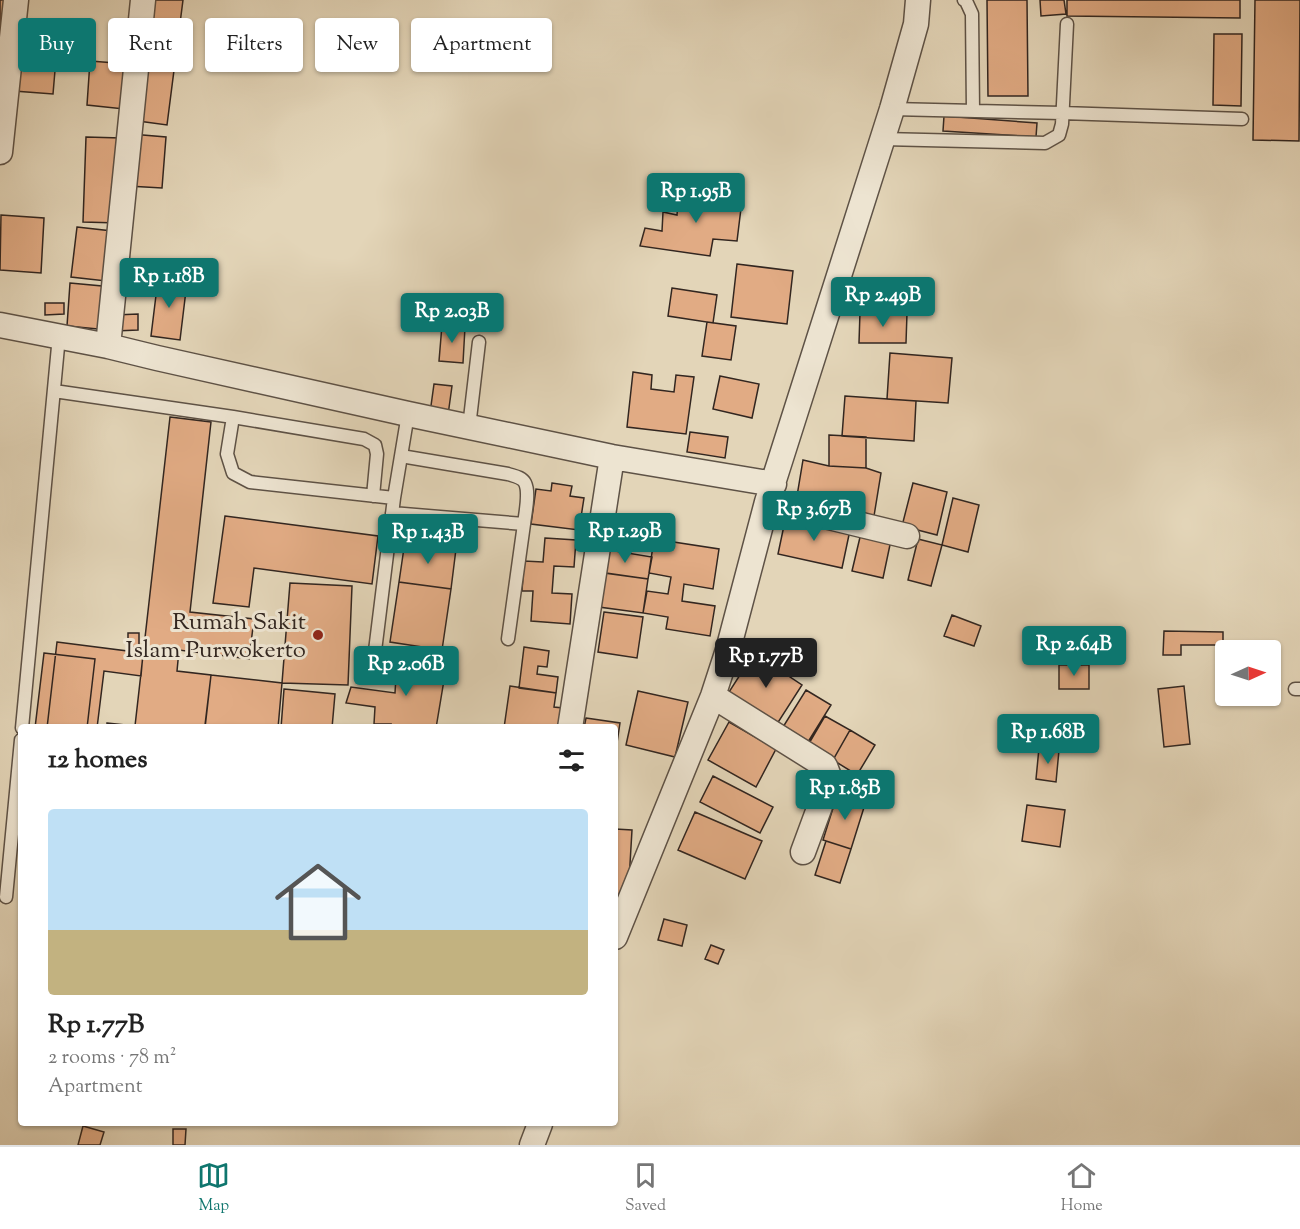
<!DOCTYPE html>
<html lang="en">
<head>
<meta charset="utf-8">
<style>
  :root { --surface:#fff; --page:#f6f6f6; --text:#222; --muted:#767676; --line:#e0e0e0; --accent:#0f766e }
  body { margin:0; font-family:"Sorts Mill Goudy",serif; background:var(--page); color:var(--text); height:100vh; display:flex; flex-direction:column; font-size:22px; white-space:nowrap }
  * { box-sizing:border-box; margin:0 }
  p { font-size:20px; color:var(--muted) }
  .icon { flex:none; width:33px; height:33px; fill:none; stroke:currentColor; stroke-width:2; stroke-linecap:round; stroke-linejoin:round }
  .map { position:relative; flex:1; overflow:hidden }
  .side { position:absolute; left:18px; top:724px; width:600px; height:402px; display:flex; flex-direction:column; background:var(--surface); border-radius:6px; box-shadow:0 2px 4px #0004 }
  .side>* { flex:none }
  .guide { position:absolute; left:18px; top:18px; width:600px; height:54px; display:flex; gap:12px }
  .needle { width:39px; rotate:87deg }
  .fabs { position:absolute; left:1215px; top:640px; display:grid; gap:12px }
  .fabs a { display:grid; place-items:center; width:66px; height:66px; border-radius:6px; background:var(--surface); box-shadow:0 2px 4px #0004; font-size:30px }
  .price { position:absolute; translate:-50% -51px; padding:0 14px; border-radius:6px; background:var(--accent); color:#fff; font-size:20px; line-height:39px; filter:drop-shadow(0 2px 3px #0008) }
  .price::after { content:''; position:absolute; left:50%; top:36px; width:18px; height:14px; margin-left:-9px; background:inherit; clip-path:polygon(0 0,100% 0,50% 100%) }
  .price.selected { background:#222; color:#fff }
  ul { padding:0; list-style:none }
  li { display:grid; align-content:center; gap:12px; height:318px; padding:0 30px }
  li+li { border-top:2px solid var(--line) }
  li span { display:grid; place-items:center; height:186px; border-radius:6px; color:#555 }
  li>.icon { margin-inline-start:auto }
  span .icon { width:108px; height:108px; fill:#fffc; stroke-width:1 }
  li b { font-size:26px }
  h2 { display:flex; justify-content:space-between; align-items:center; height:72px; padding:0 30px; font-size:26px }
  .tag { padding:0 21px; border-radius:6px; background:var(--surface); box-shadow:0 2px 4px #0004; font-size:21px; line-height:54px }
  .tag.selected { background:var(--accent); color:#fff }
  .tab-bar { display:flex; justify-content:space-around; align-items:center; height:84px; border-top:2px solid var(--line); background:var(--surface); font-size:16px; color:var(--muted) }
  .tab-bar a { display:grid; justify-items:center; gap:3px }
  .tab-bar .selected { color:var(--accent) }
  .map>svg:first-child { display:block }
  .building { fill:#e1ab84; stroke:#322620; stroke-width:1.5 }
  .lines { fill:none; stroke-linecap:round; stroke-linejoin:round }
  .lane-casing { stroke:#5e5246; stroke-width:15 }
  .street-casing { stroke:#5e5246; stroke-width:27 }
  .lane { stroke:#ede4d1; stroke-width:12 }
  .street { stroke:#ede4d1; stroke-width:24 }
  .poi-dot { fill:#8f2418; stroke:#ede4d1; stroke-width:2 }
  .labels { text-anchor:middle; stroke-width:6; stroke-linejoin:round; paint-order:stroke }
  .poi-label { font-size:24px; fill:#322620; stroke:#ede4d1; text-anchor:end }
</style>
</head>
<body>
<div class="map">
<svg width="1300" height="1145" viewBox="0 0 1300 1145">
  <rect width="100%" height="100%" fill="#e3d5b8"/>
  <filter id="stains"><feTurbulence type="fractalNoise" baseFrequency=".00333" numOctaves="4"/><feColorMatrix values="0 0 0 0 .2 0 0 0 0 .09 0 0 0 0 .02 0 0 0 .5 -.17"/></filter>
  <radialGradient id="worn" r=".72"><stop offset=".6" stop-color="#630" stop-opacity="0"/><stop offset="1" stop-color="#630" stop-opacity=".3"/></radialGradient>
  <path class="building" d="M0,0H8L0,66Z
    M146,0H183L167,125L131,120Z
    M987,0H1027L1028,96H988Z
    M1040,0H1064L1066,14L1041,16Z
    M1067,0H1240V18L1067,16Z
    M1255,0H1300L1299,141L1253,140Z
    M18,32L58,35L53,94L14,91Z
    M1214,34H1242L1241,106L1213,105Z
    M90,61L128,64L124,109L87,105Z
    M944,116L1037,123L1036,137L943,131Z
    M131,134L166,137L162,188L128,186Z
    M86,137L121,138L118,223L83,222Z
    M679,189L742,200L737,241L713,239L710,256L640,246L645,228L662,231L663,212L677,215Z
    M1,215L44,218L41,273L0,270Z
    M77,227L112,231L106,281L71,277Z
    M737,264L793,271L787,324L731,317Z
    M158,279L187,282L180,340L151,336Z
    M70,283L102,286L98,329L67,326Z
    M672,288L717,295L713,323L668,316Z
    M45,303H64V314L45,315Z
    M860,312L907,313L906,343H859Z
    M138,314V330L115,331V315Z
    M707,322L736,326L731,360L702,356Z
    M442,325L465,327L463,363L439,361Z
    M890,353L952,358L948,403L887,399Z
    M633,372L652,375L651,389L674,392L676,375L694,377L686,434L627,427Z
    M720,376L759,384L752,418L713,409Z
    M434,384L452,386L448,415L430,413Z
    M845,396L916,401L914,441L842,436Z
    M170,417L211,422L190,612L254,619L249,659L179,650L177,671L211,675L205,728L135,726Z
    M690,432L728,437L725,458L687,452Z
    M829,435L866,437V468L829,466Z
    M803,460L829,466L866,468L881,473L874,516L850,512L852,502L819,497L818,505L796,502Z
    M552,483L572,486L570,496L584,498L579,530L531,524L536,489L551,491Z
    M913,483L947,492L937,535L902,526Z
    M953,498L979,505L968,552L942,545Z
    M225,516L378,536L372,584L254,568L249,607L213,603Z
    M786,516L850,530L842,568L778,554Z
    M399,526L419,528L418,541L398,539Z
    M861,533L891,540L883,578L852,571Z
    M545,538L576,540L574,567L554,566L552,593L572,594L570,624L531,621L533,591H522L524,561L543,562Z
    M654,539L719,549L713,589L684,584L682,601L715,606L710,636L666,629L668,617L643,613L647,591L668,594L671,577L649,573Z
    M918,539L942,545L931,586L908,580Z
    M405,541L456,549L451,589L399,582Z
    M603,549L652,557L648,579L599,572Z
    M604,573L648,579L643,613L599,607Z
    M399,582L451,589L442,650L390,642Z
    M290,583L352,586L348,685L282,683Z
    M604,612L643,617L637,658L598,652Z
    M952,615L981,626L974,646L944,636Z
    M1164,631L1223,632V645H1181V655H1163Z
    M128,633H139V647H128Z
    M57,642L143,653L141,676L104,671L97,728H47Z
    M524,647L549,651L547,667L538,666L537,674L558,677L556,693L519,688Z
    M44,653L95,659L87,728H35Z
    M754,653L802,685L777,724L729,692Z
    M397,660L446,668L436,728H390L391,724H374L375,707L346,703L351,687L395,693Z
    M1059,665H1089V689H1059Z
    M211,675L282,683L278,728H226L205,725Z
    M510,686L556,693L554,707L563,708L561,727L550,726V728H504Z
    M1184,686L1190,744L1164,747L1158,689Z
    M284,689L335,694L332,728H281Z
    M806,690L831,705L808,742L783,727Z
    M638,691L688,702L675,757L626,745Z
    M825,716L850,730L833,760L808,745Z
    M586,718L620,723L615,756V728H584Z
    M729,722L776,749L756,787L708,760Z
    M107,723L135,726L144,728H107Z
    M850,730L875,745L857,775L833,760Z
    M1039,748L1059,750L1056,782L1036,779Z
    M713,776L773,807L760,833L700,802Z
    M838,792L866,801L851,849L823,840Z
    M1027,805L1065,810L1060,847L1022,841Z
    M695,812L762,841L745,879L678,850Z
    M615,829L632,830L628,898L615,897Z
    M826,841L851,849L840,883L815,875Z
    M664,919L687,925L682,946L658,940Z
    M711,945L724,950L718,964L705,959Z
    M83,1126L104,1132L100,1145H78Z
    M173,1129H186L185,1145H173Z"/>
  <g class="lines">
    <defs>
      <path id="lane" d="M964,0L966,1L972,14L973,111
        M892,109L1062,113L1242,119
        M883,139L1045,143L1059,135L1062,124L1067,24
        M54,391L233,417L364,439L375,445L377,454L373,496
        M233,417L227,454L233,473L250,482L394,498
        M469,427L479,342
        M392,513L524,524C525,514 530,493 525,483C522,477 514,476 508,474L401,456
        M508,639L524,524
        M373,667L394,498L408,414
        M1295,689H1300
        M22,728L59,336
        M6,897L21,740"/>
      <path id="street" d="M0,152L16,0
        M0,325L108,346L157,358L408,414L612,457L774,484
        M108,346L143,0
        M767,502L907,536
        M713,696L825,766L830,779L803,852
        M570,728L612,457
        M615,937L713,696L728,650L767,502L892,109L916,24L918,0
        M532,1145L540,1124"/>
    </defs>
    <use href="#lane" class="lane-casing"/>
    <use href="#street" class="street-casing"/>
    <use href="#lane" class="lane"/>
    <use href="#street" class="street"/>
  </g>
  <circle class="poi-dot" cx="318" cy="635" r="6"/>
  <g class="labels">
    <g class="poi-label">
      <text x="306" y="629">Rumah Sakit<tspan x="306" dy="28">Islam Purwokerto</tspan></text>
    </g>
  </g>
  <rect width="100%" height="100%" filter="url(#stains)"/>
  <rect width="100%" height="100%" fill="url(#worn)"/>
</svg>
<div class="fabs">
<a><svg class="needle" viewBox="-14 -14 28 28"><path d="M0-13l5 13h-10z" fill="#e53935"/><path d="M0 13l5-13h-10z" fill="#767676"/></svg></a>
</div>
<b class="price" style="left:696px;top:224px">Rp 1.95B</b>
<b class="price" style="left:169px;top:309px">Rp 1.18B</b>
<b class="price" style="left:883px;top:328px">Rp 2.49B</b>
<b class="price" style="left:452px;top:344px">Rp 2.03B</b>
<b class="price" style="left:814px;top:542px">Rp 3.67B</b>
<b class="price" style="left:625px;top:564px">Rp 1.29B</b>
<b class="price" style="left:428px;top:565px">Rp 1.43B</b>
<b class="price" style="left:1074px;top:677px">Rp 2.64B</b>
<b class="price selected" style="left:766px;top:689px">Rp 1.77B</b>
<b class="price" style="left:406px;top:697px">Rp 2.06B</b>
<b class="price" style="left:1048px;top:765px">Rp 1.68B</b>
<b class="price" style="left:845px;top:821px">Rp 1.85B</b>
<div class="guide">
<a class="tag selected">Buy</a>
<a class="tag">Rent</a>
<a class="tag">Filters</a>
<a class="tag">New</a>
<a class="tag">Apartment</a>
</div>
<section class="side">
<h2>12 homes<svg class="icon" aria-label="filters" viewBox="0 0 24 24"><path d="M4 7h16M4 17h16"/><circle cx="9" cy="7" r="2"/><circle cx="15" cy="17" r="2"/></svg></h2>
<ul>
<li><span style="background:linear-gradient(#bfe0f5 65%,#c2b280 0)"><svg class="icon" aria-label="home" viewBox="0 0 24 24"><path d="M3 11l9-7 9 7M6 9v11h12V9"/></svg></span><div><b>Rp 1.77B</b><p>2 rooms · 78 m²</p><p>Apartment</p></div></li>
</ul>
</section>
</div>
<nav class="tab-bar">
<a class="selected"><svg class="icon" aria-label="map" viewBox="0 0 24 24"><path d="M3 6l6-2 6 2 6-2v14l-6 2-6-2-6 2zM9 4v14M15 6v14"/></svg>Map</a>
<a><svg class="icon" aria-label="saved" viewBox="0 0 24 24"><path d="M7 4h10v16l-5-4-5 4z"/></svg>Saved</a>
<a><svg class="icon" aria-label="home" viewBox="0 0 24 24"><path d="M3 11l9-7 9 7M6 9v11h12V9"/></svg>Home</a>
</nav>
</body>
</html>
